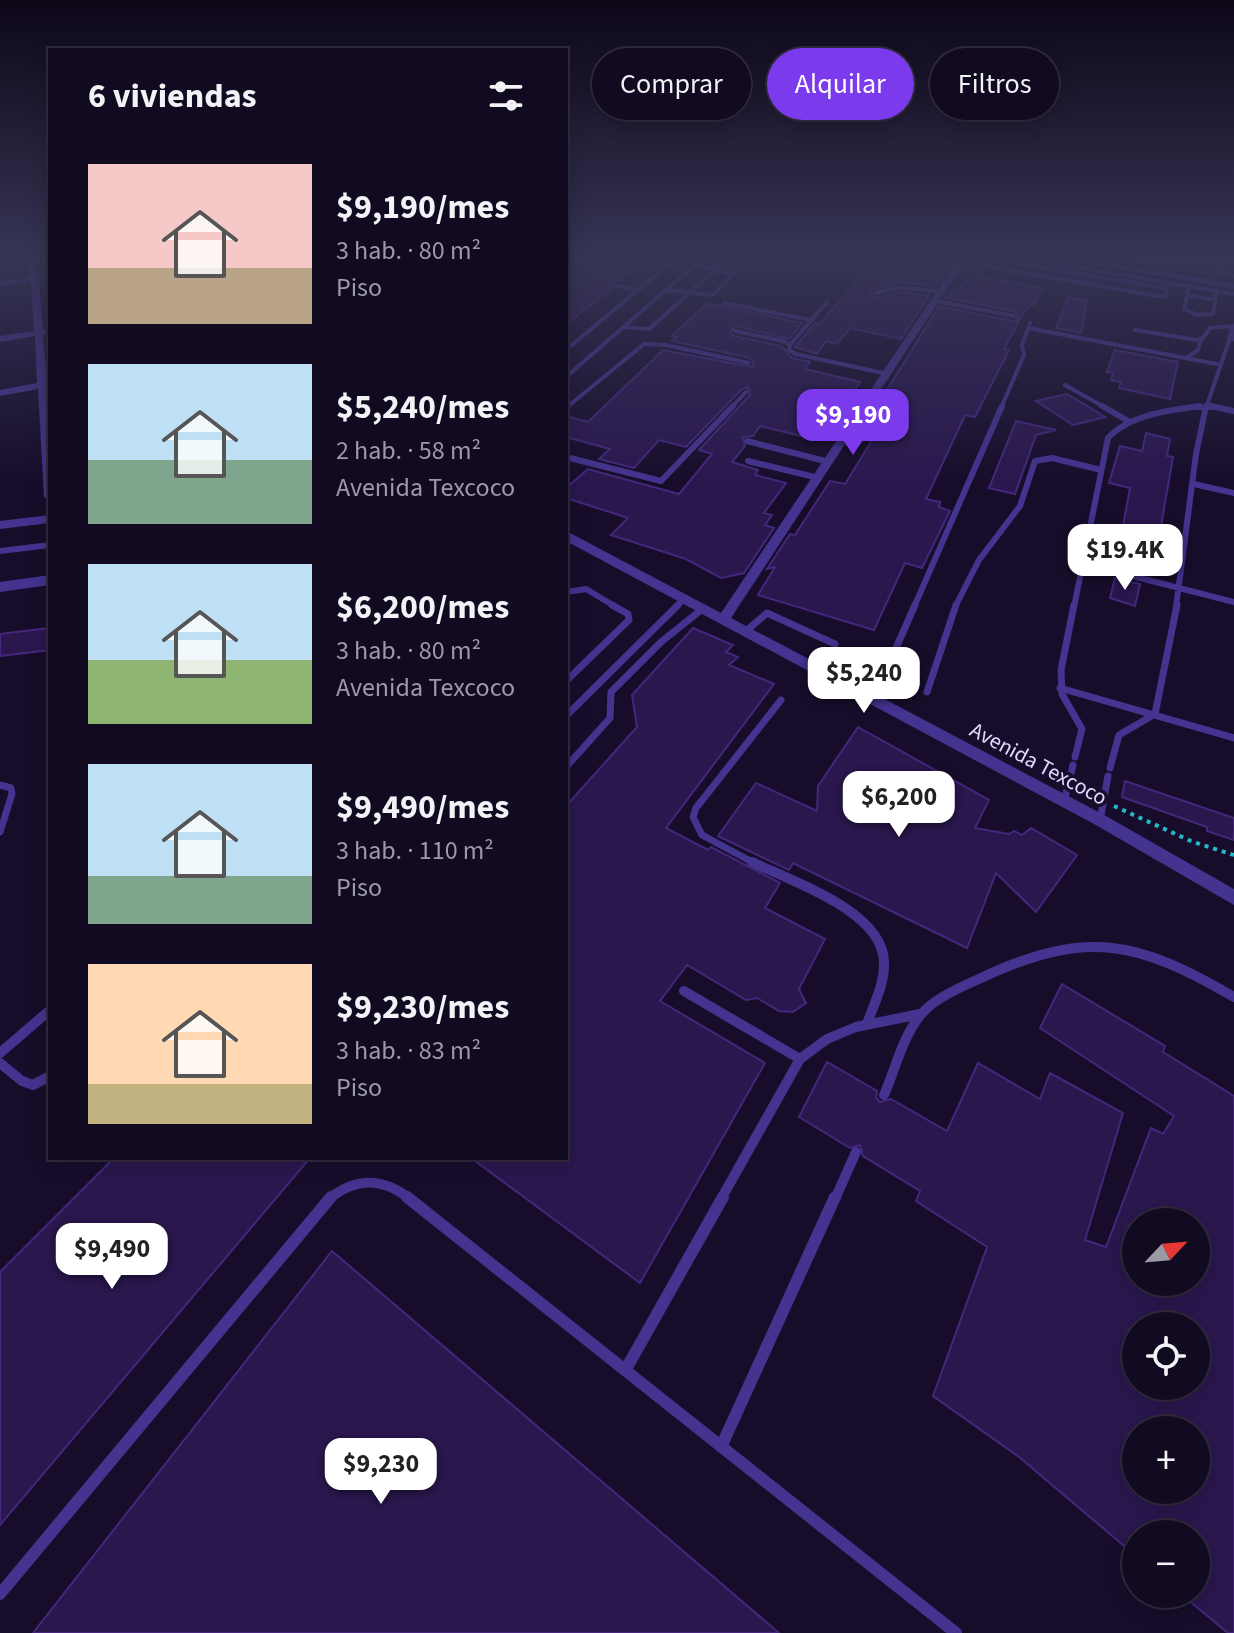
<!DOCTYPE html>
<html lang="es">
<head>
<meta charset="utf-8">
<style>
  :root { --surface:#110a20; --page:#1a1329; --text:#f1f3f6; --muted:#9c9aa5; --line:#302b3e; --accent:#7c3aed }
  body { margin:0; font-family:"Source Sans 3",sans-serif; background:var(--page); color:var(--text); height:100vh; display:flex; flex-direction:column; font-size:30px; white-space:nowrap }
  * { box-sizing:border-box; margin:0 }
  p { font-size:26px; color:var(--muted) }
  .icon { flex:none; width:44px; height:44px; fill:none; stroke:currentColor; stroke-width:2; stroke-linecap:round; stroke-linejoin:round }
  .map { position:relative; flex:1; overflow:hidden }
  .details { position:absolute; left:48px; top:48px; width:520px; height:1112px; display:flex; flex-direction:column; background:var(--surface); border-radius:0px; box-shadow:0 4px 20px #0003,0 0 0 2px var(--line) }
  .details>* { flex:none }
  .hud { position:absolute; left:592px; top:48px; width:522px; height:72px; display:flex; gap:16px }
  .needle { width:52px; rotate:64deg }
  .tools { position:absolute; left:1122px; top:1208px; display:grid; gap:16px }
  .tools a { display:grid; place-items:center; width:88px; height:88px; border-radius:50%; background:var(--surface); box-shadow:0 4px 20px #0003,0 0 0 2px var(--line); font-size:40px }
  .price { position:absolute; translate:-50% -68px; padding:0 18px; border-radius:16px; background:#fff; color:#222; font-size:26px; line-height:52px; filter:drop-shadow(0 2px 4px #0008) }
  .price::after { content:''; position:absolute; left:50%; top:48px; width:24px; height:18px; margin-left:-12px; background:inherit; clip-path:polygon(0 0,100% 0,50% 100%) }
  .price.on { background:var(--accent); color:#fff }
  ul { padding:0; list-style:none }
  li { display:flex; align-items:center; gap:24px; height:200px; padding:0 40px }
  li span { display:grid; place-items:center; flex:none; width:224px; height:160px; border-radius:0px; color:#555 }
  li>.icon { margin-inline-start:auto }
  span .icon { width:96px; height:96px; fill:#fffc; stroke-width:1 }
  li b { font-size:34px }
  h2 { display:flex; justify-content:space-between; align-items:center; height:96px; padding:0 40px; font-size:34px }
  .pill { padding:0 28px; border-radius:36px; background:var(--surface); box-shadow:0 4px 20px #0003,0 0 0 2px var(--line); font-size:28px; line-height:72px }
  .pill.on { background:var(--accent); color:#fff }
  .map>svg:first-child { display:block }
  .green { fill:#103135 }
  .building { fill:#2a174e; stroke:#44277c; stroke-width:2; fill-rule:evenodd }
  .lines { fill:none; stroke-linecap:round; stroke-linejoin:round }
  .path { stroke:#22bac8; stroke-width:4; stroke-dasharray:4 5; stroke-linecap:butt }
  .service-far4 { stroke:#44338f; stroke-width:4 }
  .service-far3 { stroke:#44338f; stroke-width:6 }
  .service-far2 { stroke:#44338f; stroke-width:7 }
  .service-far1 { stroke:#44338f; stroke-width:10 }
  .service { stroke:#44338f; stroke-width:12 }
  .minor { fill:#44338f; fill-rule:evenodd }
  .tertiary { fill:#44338f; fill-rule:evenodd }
  .labels { text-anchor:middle; stroke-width:7; stroke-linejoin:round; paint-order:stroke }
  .street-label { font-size:22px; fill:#e1d7ff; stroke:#170d2b }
</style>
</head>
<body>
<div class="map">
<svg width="1234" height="1633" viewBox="0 0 1234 1633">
  <rect width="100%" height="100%" fill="#170d2b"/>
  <path class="green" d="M1080,255H1234V280Z"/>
  <path class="building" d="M566,255H653L620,281H611V289L566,324Z
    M713,255H756L740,271L706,262Z
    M824,255H889L949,265L935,286L900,282L872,290L871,295L875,298L901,292L929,295L901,339L850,328L837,344L826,341L817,354L795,347L815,323L820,324L865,271L823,263Z
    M974,276L1042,288L1034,304L1024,311L1004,349L1009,350L975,417L965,415L926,499L940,502L939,507L950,511L922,568L905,563L874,630L758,595L775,567L767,569L790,534L795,535L830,481L845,484L882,424L874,422L892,394L885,393L939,306L1013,321L1018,319L1015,311L946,298Z
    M1068,297L1087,301L1081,333L1056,328Z
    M707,303L802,323L789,339L736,326L730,332L734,336L781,346L792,358L810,362L805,369L860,382L847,401L838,399L810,438L760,426L753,436L742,437L745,446L732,462L758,470L755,475L786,483L764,513L772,515L765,525L774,528L744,573L721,578L686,559L611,535L628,518L566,498V488L588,469L679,494L712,454L699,450L750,395L748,387L742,389L686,447L659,440L634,468L599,459L610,449L566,437V416L588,422L663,350L752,367L754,362L750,358L672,341L677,337L672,336Z
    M1115,350L1178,362L1170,399L1119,388L1121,382L1111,380L1113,373L1107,372Z
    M1067,394L1079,401L1105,417L1073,425L1036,401Z
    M1016,421L1056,430L1036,435L1015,494L989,488Z
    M1146,433L1170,439L1167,456L1173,457L1159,538L1150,536L1143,572L1116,563L1130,488L1109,483L1120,446L1142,451Z
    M1115,578L1140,584L1135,606L1110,598Z
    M50,628V650L0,656V634Z
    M693,628L733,645L726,652L738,657L729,665L774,684L666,828L708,850L711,847L780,883L765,908L825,939L799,989L806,1003L793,1012L779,1011L757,998L746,1000L687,965L660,1001L765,1063L640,1283L471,1158H566V806L637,727L632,695Z
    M858,727L989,800L975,828L1009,834L1014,831L1022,835L1031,828L1077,855L1036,912L996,873L967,948L793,863L789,870L718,836L756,783L817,811L818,786Z
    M1125,781L1234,818V840L1207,831V827L1122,797Z
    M1062,984L1165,1046L1163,1052L1234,1096V1633H1228L1181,1594H1196V1534H1136V1556L1019,1457L933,1396L987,1247L916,1201L920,1191L863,1156L860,1145L850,1148L799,1117L827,1062L877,1091L876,1097L880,1102L891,1099L947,1131L978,1063L1040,1099L1050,1073L1123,1113L1085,1240L1106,1247L1151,1128L1163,1134L1174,1116L1040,1028ZM1136,1222H1196V1282H1136ZM1136,1326H1196V1386H1136ZM1136,1430H1196V1490H1136Z
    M114,1158H310L0,1525V1272Z
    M332,1251L779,1633H33Z"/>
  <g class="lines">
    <path class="path" d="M1114,806L1193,842L1234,855"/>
    <path class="service-far4" d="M943,255L963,258
      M1186,255L1234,276
      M995,260L1167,288L1165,296H1157L991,267L984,262Z
      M695,265L708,255
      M695,265L734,274L712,295L666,290Z
      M614,285L638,290
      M1189,286L1184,309L1198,315L1213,314L1217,291
      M1167,288L1169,283
      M876,293L901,287L942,292
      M1187,295L1215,300
      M937,301L1014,316
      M724,303L811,320
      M624,327L649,329L717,268
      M1028,328L1217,364
      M1135,330L1197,340L1203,338L1210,328L1234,326
      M735,331L783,341L790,345L789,350L795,354L888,374
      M790,345L827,302
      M566,350L680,255
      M1186,358L1198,350L1201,339
      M566,377L666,290
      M1065,385L1106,408
      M566,408L644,344L666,345L749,363
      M731,408L746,392
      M1001,408L1024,355L1022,345L1030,323
      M1185,408H1221
      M1206,408L1230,338L1234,339"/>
    <path class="service-far3" d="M1102,406L1130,422
      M1211,406L1234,411
      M747,441L829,462
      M566,457L661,481L733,406
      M748,461L819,478
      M1194,484L1234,493
      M0,551L50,545
      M1082,563L1234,602
      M566,592L586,589L616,607
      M676,607L683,600
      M914,607L1002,406
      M955,607L979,560L1020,506L1035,461L1052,458L1101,470
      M1074,607L1108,438C1129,415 1170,410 1200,406
      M1176,607L1196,454L1206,406"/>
    <path class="service-far2" d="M1074,605L1061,670L1062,694L1082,729L1075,757
      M746,631L767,613L835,644
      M566,681L629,620L628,614L612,605
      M1060,688L1234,738
      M927,692L956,605
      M867,695L892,657L915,605
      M1155,714L1177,605
      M566,716L678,605
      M566,767L610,718L611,692L661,642L701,610
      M1110,768L1119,735L1155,714
      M0,785L11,788L12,794L0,832
      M1064,802L1073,765
      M1100,820L1108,776
      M756,864L702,835L693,817L696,808L781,700"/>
    <path class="service-far1" d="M752,862C791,881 883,911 884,962C885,982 875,1002 868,1021
      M684,991L800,1059
      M0,1053L50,1010
      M0,1063L22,1081L33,1085L50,1076
      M884,1095C895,1070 902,1039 919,1017C932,999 961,987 981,978C1086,929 1136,940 1234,997
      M329,1199C356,1177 382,1177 410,1199
      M721,1199L800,1059L827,1039L856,1027L920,1014
      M835,1199L856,1152"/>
    <path class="service" d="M407,1197L956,1633
      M626,1369L723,1197
      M721,1447L835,1197
      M0,1594L331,1197"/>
    <path class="minor" d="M25,255L32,256L38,276L50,274V278L39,280L43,330L50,328V334L43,335L47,381L50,382V386L47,387L50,500L44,497L38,389L0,396V390L37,383L35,336L0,342V336L34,331L31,281L0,286V282L30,277Z
      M961,255H969L731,618L1106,816L1234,889V905L1094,824L566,541V532L570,533L721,613Z
      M995,255H1011L1234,292V296Z
      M1234,324V339L1227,340L1230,327Z"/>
    <path class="tertiary" d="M1040,255H1061L1234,283V289Z
      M50,515V523L0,529V521Z
      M50,575V585L0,592V582Z"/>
  </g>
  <linearGradient id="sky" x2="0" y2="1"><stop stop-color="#0d0718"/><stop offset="0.53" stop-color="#363555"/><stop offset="1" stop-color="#363555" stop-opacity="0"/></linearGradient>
  <rect width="1234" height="483" fill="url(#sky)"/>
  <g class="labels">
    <g class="street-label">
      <text transform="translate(1039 763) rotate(28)" y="8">Avenida Texcoco</text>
    </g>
  </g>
</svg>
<div class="tools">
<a><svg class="needle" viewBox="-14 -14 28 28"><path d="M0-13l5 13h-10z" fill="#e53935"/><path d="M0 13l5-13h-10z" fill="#9c9aa5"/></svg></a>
<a><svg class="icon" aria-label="locate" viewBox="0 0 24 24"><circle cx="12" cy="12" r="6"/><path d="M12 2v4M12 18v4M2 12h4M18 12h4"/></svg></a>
<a>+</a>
<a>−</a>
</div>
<b class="price on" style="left:853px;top:457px">$9,190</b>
<b class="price" style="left:1125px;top:592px">$19.4K</b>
<b class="price" style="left:864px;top:715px">$5,240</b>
<b class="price" style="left:899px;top:839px">$6,200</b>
<b class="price" style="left:112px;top:1291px">$9,490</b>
<b class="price" style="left:381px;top:1506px">$9,230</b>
<div class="hud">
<a class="pill">Comprar</a>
<a class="pill on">Alquilar</a>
<a class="pill">Filtros</a>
</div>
<section class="details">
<h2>6 viviendas<svg class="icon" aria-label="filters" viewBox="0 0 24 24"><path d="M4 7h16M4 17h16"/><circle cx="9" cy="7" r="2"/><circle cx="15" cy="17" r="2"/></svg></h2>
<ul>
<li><span style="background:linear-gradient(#f6c9c9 65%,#b9a48a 0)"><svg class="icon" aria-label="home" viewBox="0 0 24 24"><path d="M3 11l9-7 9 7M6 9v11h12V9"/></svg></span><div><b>$9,190/mes</b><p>3 hab. · 80 m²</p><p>Piso</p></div></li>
<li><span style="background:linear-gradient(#bfe0f5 60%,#7fa58c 0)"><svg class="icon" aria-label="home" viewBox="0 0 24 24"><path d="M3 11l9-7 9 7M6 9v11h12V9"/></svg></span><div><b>$5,240/mes</b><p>2 hab. · 58 m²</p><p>Avenida Texcoco</p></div></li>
<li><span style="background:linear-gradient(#bfe0f5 60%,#8fb573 0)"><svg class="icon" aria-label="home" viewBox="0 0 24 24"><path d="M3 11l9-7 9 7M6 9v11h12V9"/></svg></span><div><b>$6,200/mes</b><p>3 hab. · 80 m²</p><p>Avenida Texcoco</p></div></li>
<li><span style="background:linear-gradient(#bfe0f5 70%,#7fa58c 0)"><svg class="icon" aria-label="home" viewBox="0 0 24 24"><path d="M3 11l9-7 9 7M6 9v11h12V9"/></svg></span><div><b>$9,490/mes</b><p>3 hab. · 110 m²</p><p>Piso</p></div></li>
<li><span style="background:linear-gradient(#ffd9b3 75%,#c2b280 0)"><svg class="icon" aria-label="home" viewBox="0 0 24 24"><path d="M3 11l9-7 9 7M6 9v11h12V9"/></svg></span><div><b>$9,230/mes</b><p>3 hab. · 83 m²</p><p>Piso</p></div></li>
</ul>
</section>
</div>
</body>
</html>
